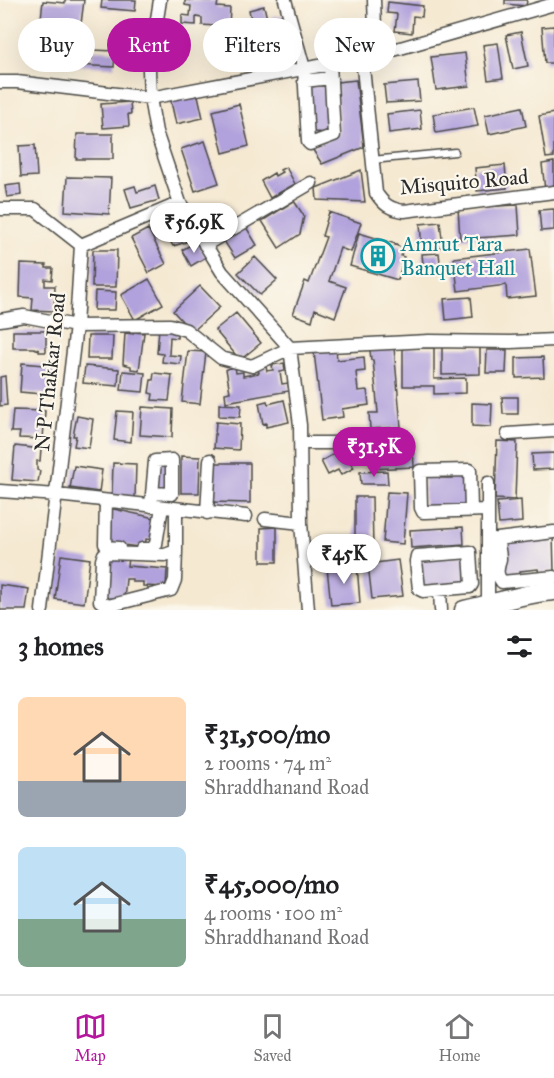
<!DOCTYPE html>
<html lang="en">
<head>
<meta charset="utf-8">
<style>
  :root { --surface:#fff; --page:#f2f2f2; --text:#202124; --muted:#757577; --line:#e0e0e0; --accent:#b5179e }
  body { margin:0; font-family:"IM FELL Great Primer",serif; background:var(--page); color:var(--text); height:100vh; display:flex; flex-direction:column; font-size:22px; white-space:nowrap }
  * { box-sizing:border-box; margin:0 }
  p { font-size:20px; color:var(--muted) }
  .icon { flex:none; width:33px; height:33px; fill:none; stroke:currentColor; stroke-width:2; stroke-linecap:round; stroke-linejoin:round }
  .map { position:relative; height:610px; overflow:hidden }
  .drawer { display:flex; flex-direction:column; background:var(--surface); flex:1 }
  .drawer>* { flex:none }
  .banner { position:absolute; left:18px; top:18px; width:519px; height:54px; display:flex; gap:12px }
  .price { position:absolute; translate:-50% -51px; padding:0 14px; border-radius:21px; background:#fff; color:#222; font-size:20px; line-height:39px; filter:drop-shadow(0 2px 3px #0008) }
  .price::after { content:''; position:absolute; left:50%; top:36px; width:18px; height:14px; margin-left:-9px; background:inherit; clip-path:polygon(0 0,100% 0,50% 100%) }
  .price.current { background:var(--accent); color:#fff }
  ul { padding:0; list-style:none }
  li { display:flex; align-items:center; gap:18px; height:150px; padding:0 18px }
  li span { display:grid; place-items:center; flex:none; width:168px; height:120px; border-radius:9px; color:#555 }
  li>.icon { margin-inline-start:auto }
  span .icon { width:72px; height:72px; fill:#fffc; stroke-width:1 }
  li b { font-size:26px }
  h2 { display:flex; justify-content:space-between; align-items:center; height:72px; padding:0 18px; font-size:26px }
  .chip { padding:0 21px; border-radius:27px; background:var(--surface); box-shadow:0 6px 24px #0002; font-size:21px; line-height:54px }
  .chip.current { background:var(--accent); color:#fff }
  .menu { display:flex; justify-content:space-around; align-items:center; height:84px; border-top:2px solid var(--line); background:var(--surface); font-size:16px; color:var(--muted) }
  .menu a { display:grid; justify-items:center; gap:3px }
  .menu .current { color:var(--accent) }
  .map>svg:first-child { display:block }
  .building { fill:#b1a1dc }
  .lines { fill:none; stroke-linecap:round; stroke-linejoin:round }
  .lane-casing { stroke:#494844; stroke-width:9 }
  .street-casing { stroke:#494844; stroke-width:15 }
  .secondary-casing { stroke:#494844; stroke-width:21 }
  .lane { stroke:#fff; stroke-width:6 }
  .street { stroke:#fff; stroke-width:12 }
  .secondary { stroke:#fff; stroke-width:18 }
  .labels { text-anchor:middle; stroke-width:4.5; stroke-linejoin:round; paint-order:stroke }
  .street-label { font-size:21px; fill:#2b2b2b; stroke:#fbf7ec }
  .culture-label { font-size:21px; fill:#0d838f; stroke:#fbf7ec; text-anchor:start }
</style>
</head>
<body>
<div class="map">
<svg width="554" height="610" viewBox="0 0 554 610">
  <rect width="100%" height="100%" fill="#fbf7ec"/>
  <filter id="ink" filterUnits="userSpaceOnUse"><feTurbulence type="fractalNoise" baseFrequency=".0167" numOctaves="2"/><feDisplacementMap in="SourceGraphic" scale="12" xChannelSelector="R" yChannelSelector="G"/><feConvolveMatrix kernelMatrix="1 2 1 2 8 2 1 2 1" color-interpolation-filters="sRGB"/></filter>
  <filter id="wash" filterUnits="userSpaceOnUse"><feTurbulence type="fractalNoise" baseFrequency=".008" numOctaves="4" result="noise"/><feDisplacementMap in="SourceGraphic" scale="24" xChannelSelector="R" yChannelSelector="G"/><feGaussianBlur stdDeviation="1.35" result="paint"/><feColorMatrix in="noise" values="0 0 0 0 0 0 0 0 0 0 0 0 0 0 0 0 0 1.4 0 .05"/><feComposite in="paint" operator="in"/></filter>
  <g filter="url(#wash)">
    <rect width="100%" height="100%" fill="#f5e9d2"/>
    <g id="blocks">
      <path class="building" d="M65,0H84L80,32L40,27L43,1L65,3Z
        M102,0H136L135,11L101,8Z
        M185,0L218,1L217,7L230,8L229,27L202,25V18L196,17V25L182,24V15L190,16L191,6L185,5Z
        M505,0H527L526,6L505,4Z
        M388,2L423,6L422,17L413,16L412,33L395,31L397,14L387,13Z
        M264,6L278,65L262,68L249,10Z
        M284,15L286,27H284L289,52L286,53L289,66L282,67L271,17Z
        M358,24V31L367,30L369,50L338,53L335,26Z
        M554,26V63H545L542,27Z
        M521,32L528,66L513,69L506,35Z
        M498,43L503,78L488,80L483,45Z
        M55,48L77,49L76,59H92L93,50L115,51L114,67L54,64Z
        M465,53L469,86L436,90L431,57Z
        M356,80L364,147L322,164L311,147L339,134L337,82Z
        M418,82L420,101L386,103L384,85Z
        M329,85L333,133L312,132L307,87Z
        M197,91L203,118L176,124L170,97Z
        M130,102L131,114H128L129,126L103,128L101,104Z
        M239,104L249,146L223,153L213,111Z
        M474,107L478,126L436,133L433,114Z
        M522,107L526,126L489,134L485,115Z
        M420,110L422,129L389,133L387,114Z
        M554,113V157L546,158L539,116Z
        M77,134H113V159H76Z
        M205,141L219,183L195,191L181,149Z
        M35,145L37,176L21,177L19,146Z
        M554,162V189L545,190L542,164Z
        M505,165L507,188L477,191L475,168Z
        M286,167L295,184L270,198L261,181L274,173L275,176L282,172L280,170Z
        M361,170L365,202L317,200L316,188Z
        M67,177L111,178L109,214L65,211Z
        M20,184L21,195L7,197L5,186Z
        M135,186L137,192L155,186L159,200L131,208L125,189Z
        M294,201L304,216L300,234L279,248L262,221Z
        M518,205L520,235L460,239L458,208Z
        M554,209V230L541,231L539,210Z
        M176,212L190,236L185,240L186,242L173,246L157,218L166,213L168,217Z
        M329,212L361,223L351,252L340,248L329,281L346,287L335,317L315,309L312,321L293,314L305,281L309,283L326,237L322,236Z
        M440,222L443,247L422,249L420,224Z
        M246,227L257,245L235,258L224,241Z
        M148,229L166,264L149,273L131,238Z
        M359,233L396,244L395,245L403,248L401,256L404,257L398,280L350,266Z
        M197,241L206,257L191,266L182,250Z
        M530,249L536,296L507,299L506,285L458,291L454,258Z
        M93,250H117L116,287H92Z
        M439,253L441,272L424,274L422,254Z
        M255,257L277,280L260,295L238,273Z
        M21,264L46,265V268H53L52,280L45,279V286H55L54,311L32,310L33,298L20,297Z
        M149,279L163,304L135,320L121,295Z
        M200,286L220,307L192,332L173,311Z
        M95,291L116,292L115,310H94Z
        M471,297L473,317L446,320L444,299Z
        M236,313L261,343L240,360L215,330Z
        M159,328L178,329L177,338L170,337L169,355L181,356L180,364L162,362L163,354L157,353Z
        M13,331H46V352H39V350L34,348H13Z
        M133,332L144,333L139,370L131,369V366L123,364L125,333L133,334Z
        M88,336H113L112,359H87Z
        M442,347H480V374L442,375Z
        M394,348L401,427L370,429L369,413H378L373,360H371L370,350Z
        M403,348H434V379L466,378V393L434,394V386H403Z
        M336,349L337,360L364,357L365,371L356,372L358,391L367,390L369,405L342,409L343,417L322,420L314,352Z
        M487,350H507L506,373H486Z
        M188,351L206,352L200,404L182,402Z
        M543,357L544,377L516,378V358Z
        M22,363L55,366L53,395L20,392Z
        M284,363L285,371L280,372L282,384L288,383L289,391L226,402L225,393L230,392L226,369L235,367L236,373L243,372V376L259,373L258,368L266,367L267,371L273,370L272,365Z
        M85,366L119,369L118,386L83,383Z
        M123,371L145,373L143,392L121,390Z
        M154,373L172,375L169,401L152,400L153,394L149,393L151,380H153Z
        M5,376L7,405L0,406V377Z
        M502,397H518V414H503Z
        M284,400L289,422L266,427V423L263,424L259,403L267,401L268,404Z
        M472,403L492,404L491,427L472,426Z
        M219,404L241,405L240,417L219,416Z
        M142,407L173,409L172,437L140,435Z
        M13,410L45,411L43,439L19,438L20,432H11Z
        M117,411L133,412L131,442L114,440Z
        M77,416L93,419L89,448L74,446L76,436H73Z
        M216,422L240,424L239,450L214,448Z
        M497,441L517,442L515,500L495,499Z
        M15,446L41,449L40,461H37V470L40,471L38,482L12,480Z
        M413,447L414,467L371,469L370,448Z
        M343,449L354,468L341,475L338,470L328,475L321,461Z
        M554,453V469L533,470L532,454Z
        M181,456L200,457L199,493H181Z
        M155,461H169L170,491H162V487H156Z
        M113,463L136,464L135,497L112,496Z
        M212,463H250V503L212,502Z
        M74,466L102,470L99,492L70,488Z
        M387,471L388,484H361L360,472Z
        M424,472H440V478H453V472H469V509H424Z
        M387,492L407,493L403,544L383,542Z
        M355,497H372L373,550H355Z
        M521,500L522,522L499,524L497,502Z
        M109,508L155,518L152,540L146,539L145,548L109,543Z
        M277,527V562H261V528Z
        M463,527L464,544L411,548L410,530Z
        M553,534L554,571L539,573L538,569L520,571V576L503,578L501,541Z
        M61,555L90,559L84,603L55,599Z
        M468,555L470,583L421,587L419,559Z
        M107,557L128,558L127,566L167,569L166,587L143,586V582H132V579H126L124,599L104,598Z
        M398,560L403,596L372,599L368,564Z
        M357,565L360,603L331,605L327,568Z
        M0,585L29,589L26,610H0Z"/>
    </g>
  </g>
  <g filter="url(#ink)">
    <use href="#blocks" fill-opacity="0" stroke="#494844" stroke-width="1.5"/>
    <g class="lines">
      <defs>
        <path id="lane" d="M372,160L455,152"/>
        <path id="street" d="M160,0L149,70L150,98L156,132L180,203L222,272L290,348L300,425L301,523L308,610
          M285,0L304,68L308,142L310,144L334,135L330,64
          M374,0L376,55
          M362,58L376,193C384,205 390,209 404,211L554,192
          M304,81L331,78
          M0,82H17L150,98L376,55L554,4
          M0,209H35L81,245
          M205,245L311,183
          M0,320L24,316L76,326L170,325L186,330L221,358L252,366L290,348L429,341L511,342L554,340
          M508,434L554,431
          M300,443H376
          M0,491L57,495L246,516
          M106,501L105,544L107,547L119,548
          M151,506L155,461L172,460V494L152,493
          M471,510L470,470L420,471L421,508L423,512H425L488,510
          M207,513L210,460
          M265,519L301,523
          M497,539C498,544 500,553 500,559C498,569 495,573 502,582L554,577
          M489,540L554,532
          M142,549H152L156,544L162,507
          M176,551L175,580L171,590L108,606L100,601L102,560L104,554L108,553L165,555L176,551V509
          M470,552L472,584L470,587L423,591L419,589L416,561L417,556Z
          M440,590L441,610
          M488,606V483
          M42,610L76,326L81,245L180,203"/>
        <path id="secondary" d="M464,610C494,604 523,593 554,591"/>
      </defs>
      <use href="#lane" class="lane-casing"/>
      <use href="#street" class="street-casing"/>
      <use href="#secondary" class="secondary-casing"/>
      <use href="#lane" class="lane"/>
      <use href="#street" class="street"/>
      <use href="#secondary" class="secondary"/>
    </g>
  </g>
  <defs>
    <symbol id="building-ring" viewBox="-11 -11 22 22"><circle r="9.5" fill="#fbf7ec" stroke="#0f9aa8" stroke-width="1.5"/><path d="M-4-6H4V6H1V3H-1V6H-4ZM-2.5-4.3h1.7v1.8h-1.7ZM.8-4.3h1.7v1.8H.8ZM-2.5-1h1.7V.8h-1.7ZM.8-1h1.7V.8H.8Z" fill="#0f9aa8"/></symbol>
  </defs>
  <g fill-rule="evenodd">
    <use href="#building-ring" x="359" y="237" width="38" height="38"/>
  </g>
  <g class="labels">
    <g class="street-label">
      <text transform="translate(464 182) rotate(-5)" y="7">Misquito Road</text>
      <text transform="translate(50 372) rotate(-84)" y="7">N P Thakkar Road</text>
    </g>
    <g class="culture-label">
      <text x="401" y="251">Amrut Tara<tspan x="401" dy="24">Banquet Hall</tspan></text>
    </g>
  </g>
</svg>
<b class="price" style="left:194px;top:254px">₹56.9K</b>
<b class="price current" style="left:374px;top:478px">₹31.5K</b>
<b class="price" style="left:344px;top:585px">₹45K</b>
<div class="banner">
<a class="chip">Buy</a>
<a class="chip current">Rent</a>
<a class="chip">Filters</a>
<a class="chip">New</a>
</div>
</div>
<section class="drawer">
<h2>3 homes<svg class="icon" aria-label="filters" viewBox="0 0 24 24"><path d="M4 7h16M4 17h16"/><circle cx="9" cy="7" r="2"/><circle cx="15" cy="17" r="2"/></svg></h2>
<ul>
<li><span style="background:linear-gradient(#ffd9b3 70%,#9aa5b1 0)"><svg class="icon" aria-label="home" viewBox="0 0 24 24"><path d="M3 11l9-7 9 7M6 9v11h12V9"/></svg></span><div><b>₹31,500/mo</b><p>2 rooms · 74 m²</p><p>Shraddhanand Road</p></div></li>
<li><span style="background:linear-gradient(#bfe0f5 60%,#7fa58c 0)"><svg class="icon" aria-label="home" viewBox="0 0 24 24"><path d="M3 11l9-7 9 7M6 9v11h12V9"/></svg></span><div><b>₹45,000/mo</b><p>4 rooms · 100 m²</p><p>Shraddhanand Road</p></div></li>
</ul>
</section>
<nav class="menu">
<a class="current"><svg class="icon" aria-label="map" viewBox="0 0 24 24"><path d="M3 6l6-2 6 2 6-2v14l-6 2-6-2-6 2zM9 4v14M15 6v14"/></svg>Map</a>
<a><svg class="icon" aria-label="saved" viewBox="0 0 24 24"><path d="M7 4h10v16l-5-4-5 4z"/></svg>Saved</a>
<a><svg class="icon" aria-label="home" viewBox="0 0 24 24"><path d="M3 11l9-7 9 7M6 9v11h12V9"/></svg>Home</a>
</nav>
</body>
</html>
